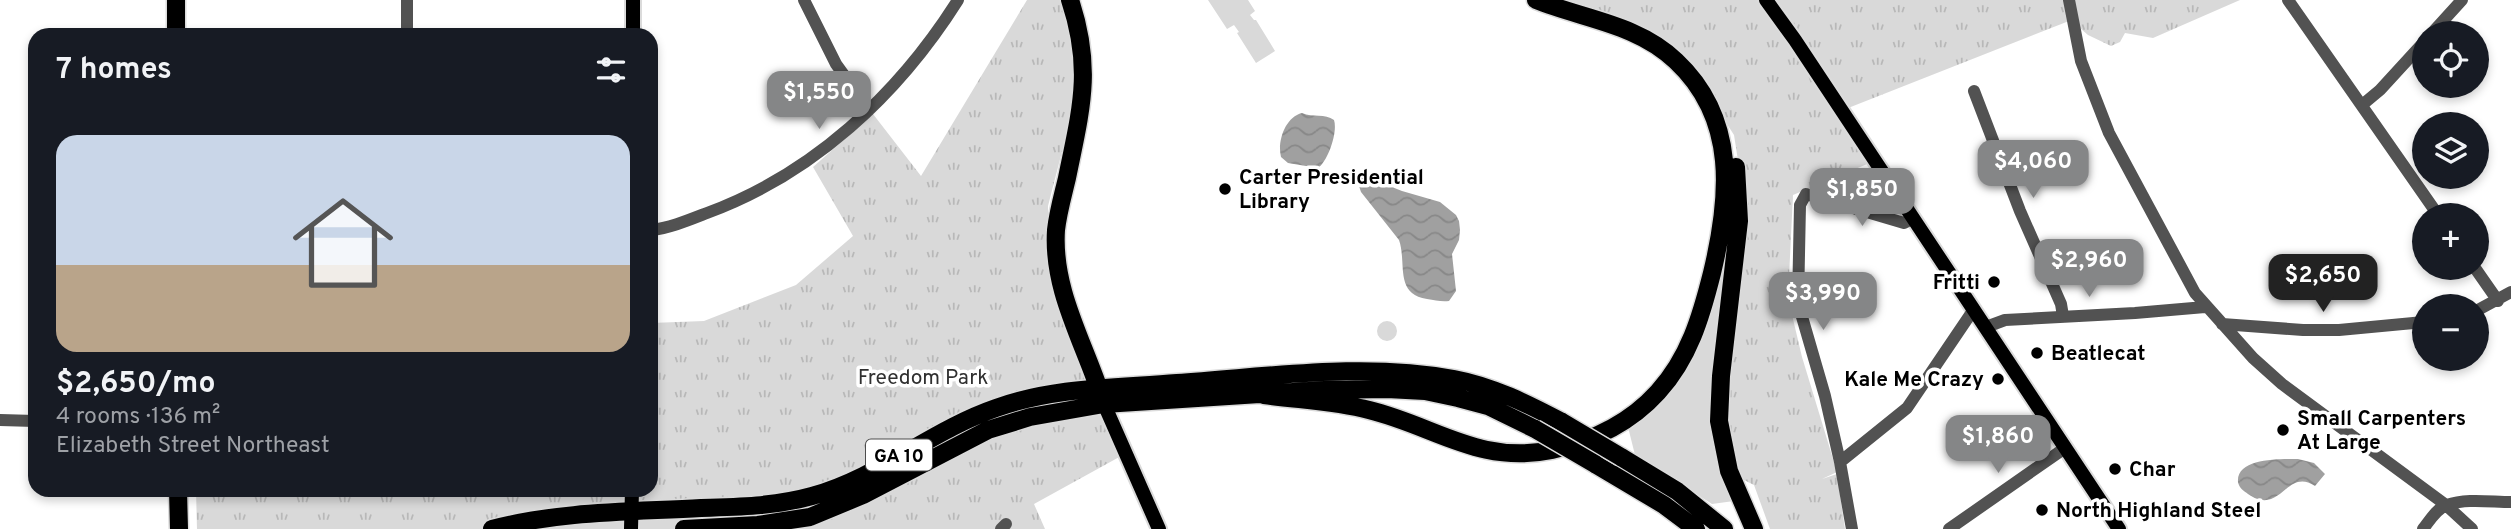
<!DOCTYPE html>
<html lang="en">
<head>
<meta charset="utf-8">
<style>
  :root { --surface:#171b24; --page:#242831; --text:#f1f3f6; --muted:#9ea1a6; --accent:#858687 }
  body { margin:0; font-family:Overpass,sans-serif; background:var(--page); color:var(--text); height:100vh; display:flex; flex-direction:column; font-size:26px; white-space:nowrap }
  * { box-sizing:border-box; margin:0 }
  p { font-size:23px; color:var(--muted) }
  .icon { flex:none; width:38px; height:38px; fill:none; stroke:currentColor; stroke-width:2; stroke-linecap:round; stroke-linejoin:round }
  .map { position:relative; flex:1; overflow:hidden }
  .sheet { position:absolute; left:28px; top:28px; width:630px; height:469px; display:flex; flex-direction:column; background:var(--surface); border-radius:21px; box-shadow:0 4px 10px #0003 }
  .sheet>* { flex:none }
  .fabs { position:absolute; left:2412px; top:21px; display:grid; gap:14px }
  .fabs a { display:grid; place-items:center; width:77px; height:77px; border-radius:50%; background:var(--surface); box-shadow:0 4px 10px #0003; font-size:35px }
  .price { position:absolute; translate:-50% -60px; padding:0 16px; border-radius:14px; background:var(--accent); color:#fff; font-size:23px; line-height:46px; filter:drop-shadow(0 2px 4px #0008) }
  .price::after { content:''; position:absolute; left:50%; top:42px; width:21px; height:16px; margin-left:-10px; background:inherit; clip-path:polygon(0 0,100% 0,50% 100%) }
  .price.active { background:#222; color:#fff }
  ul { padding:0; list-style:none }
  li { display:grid; align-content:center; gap:14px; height:371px; padding:0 28px }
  li span { display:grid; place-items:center; height:217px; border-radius:21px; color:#555 }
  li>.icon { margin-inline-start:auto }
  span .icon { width:126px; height:126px; fill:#fffc; stroke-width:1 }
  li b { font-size:30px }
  h2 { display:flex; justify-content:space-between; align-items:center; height:84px; padding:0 28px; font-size:30px }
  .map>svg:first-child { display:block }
  .green { fill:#d9d9d9 }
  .park { fill:url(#park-tufts) }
  .water { fill:url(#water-waves) }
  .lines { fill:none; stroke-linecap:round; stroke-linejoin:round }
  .major-casing { stroke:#dbdbdb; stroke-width:18 }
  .highway-casing { stroke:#dbdbdb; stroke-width:21 }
  .minor { stroke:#525252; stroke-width:12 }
  .major { stroke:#000; stroke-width:14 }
  .highway { stroke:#000; stroke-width:18 }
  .highway-bridge-casing { stroke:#dbdbdb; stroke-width:21; stroke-linecap:butt }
  .highway-bridge { stroke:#000; stroke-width:18 }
  .poi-dot { fill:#000; stroke:#fff; stroke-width:2.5 }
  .labels { text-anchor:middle; stroke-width:7; stroke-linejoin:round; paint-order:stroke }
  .shield { fill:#fff; stroke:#4c4c4c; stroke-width:2 }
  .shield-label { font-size:19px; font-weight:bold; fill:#000 }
  .poi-label { font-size:21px; font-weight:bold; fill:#000; stroke:#fff; text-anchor:start }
  .park-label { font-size:21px; fill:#303030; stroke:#fff }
</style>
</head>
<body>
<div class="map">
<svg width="2511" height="529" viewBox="0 0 2511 529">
  <defs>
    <pattern id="park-tufts" width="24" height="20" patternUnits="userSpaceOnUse" patternTransform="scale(1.75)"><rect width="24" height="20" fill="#d9d9d9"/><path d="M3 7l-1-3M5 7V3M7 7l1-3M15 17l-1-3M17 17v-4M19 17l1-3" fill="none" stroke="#b8b8b8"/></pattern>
    <pattern id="water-waves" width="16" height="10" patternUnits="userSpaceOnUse" patternTransform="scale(1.75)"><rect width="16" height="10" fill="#a0a0a0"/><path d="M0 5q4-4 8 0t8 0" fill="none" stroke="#888"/></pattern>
  </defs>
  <rect width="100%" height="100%" fill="#fff"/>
  <path class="green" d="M1208,0H1248L1255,11L1250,15L1254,20H1256L1275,51L1256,63L1237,33L1239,32L1234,25L1227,29Z
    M1729,186L1734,501L1712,504L1635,455L1627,423L1674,378Z
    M1377 331a10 10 0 1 1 20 0a10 10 0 1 1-20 0Z"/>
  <path class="park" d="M1027,0H1061L1078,52L1074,105L1048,206V255L1060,311L1132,450L1034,504L1045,529H197L196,490H651V323L704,321L796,285L853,236L813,167L873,114L921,176Z
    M1549,0H2240L2153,38L2125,33L2120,42L2111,46L2088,35L2073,22L2069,21L1838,112L1872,162L1793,195L1788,298L1802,357L1837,472L1822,479L1837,474L1845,529H1770L1754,485L1738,477L1724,411L1742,186L1734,135L1693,71Z"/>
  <path class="water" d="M1302,113C1313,118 1325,113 1334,120C1338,132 1328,161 1318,168L1288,163L1281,157C1277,142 1285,117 1302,113Z
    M1361,177L1369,178L1402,191L1440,202L1456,215L1459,221L1460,230L1459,240L1452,254L1456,291L1449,301C1441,302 1435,300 1427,299C1394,294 1407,263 1399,240L1361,192L1357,180Z
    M2298,459L2314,463L2325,474L2315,486C2286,467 2281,517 2248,494C2244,491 2239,488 2238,482C2236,457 2283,459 2298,459Z"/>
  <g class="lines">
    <defs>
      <path id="major" d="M633,0V35
        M1766,0L1795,40L2119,529
        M1104,404L1159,529
        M631,529L632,490"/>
      <path id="highway" d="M176,0V35
        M1070,0C1093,69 1081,109 1067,178C1063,195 1058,212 1056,230C1052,290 1084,342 1102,398
        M1736,167L1739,221L1721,376L1719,421L1729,471L1754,529
        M1264,395C1299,400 1335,401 1369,410C1435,426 1479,465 1552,450C1592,441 1630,423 1658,392C1689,358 1701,317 1712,273C1730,198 1738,119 1676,61C1638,24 1583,19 1536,0
        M1621,457L1677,491L1724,529
        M1595,464L1664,505L1696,529
        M178,490L179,529
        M492,529C560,511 632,512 701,508C738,507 776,506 812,496C878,478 932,430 996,408C1054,387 1117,388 1177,383C1269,377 1363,362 1454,379C1492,386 1528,404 1562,422
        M684,529L758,525L810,517L863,495L988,430L1030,417L1104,404L1324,390L1387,389L1425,391L1458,398L1488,406L1535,429"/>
    </defs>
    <use href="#major" class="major-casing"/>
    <use href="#highway" class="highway-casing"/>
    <path class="minor" d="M804,0L836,64L869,110
      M2069,0L2081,61L2109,133L2195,293L2253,358L2282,384L2446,505L2472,529
      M2288,0L2438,215
      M2432,33L2462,0
      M407,35V0
      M1974,91L2020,211L2061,304L2063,316
      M2362,105L2380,90L2424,42
      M651,230C670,228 689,220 707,213C813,174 898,95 958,0
      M2475,268L2498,301
      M2476,311L2511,292
      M2222,324L2303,330H2339L2424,322
      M1986,327L2005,320L2135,313L2205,307
      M0,420L35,421
      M1840,462L1907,408L1974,309
      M1001,529L1006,524
      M1852,529L1840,462L1825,396L1798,303L1800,205L1806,194L1904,223L1913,218
      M1949,529L2065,448
      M2423,529C2430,520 2437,508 2447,505C2466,498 2491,502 2511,502"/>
    <use href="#major" class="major"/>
    <use href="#highway" class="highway"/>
    <defs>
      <path id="highway-bridge" d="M1562,422L1621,457
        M1535,429L1595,464"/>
    </defs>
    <use href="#highway-bridge" class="highway-bridge-casing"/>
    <use href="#highway-bridge" class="highway-bridge"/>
  </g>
  <g class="poi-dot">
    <circle cx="1225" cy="189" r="7"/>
    <circle cx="1994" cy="282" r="7"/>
    <circle cx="2037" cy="353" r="7"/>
    <circle cx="1998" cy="379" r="7"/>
    <circle cx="2283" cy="430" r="7"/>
    <circle cx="2115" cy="469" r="7"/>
    <circle cx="2042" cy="510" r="7"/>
  </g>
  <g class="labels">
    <rect class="shield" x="866" y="439.5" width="66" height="31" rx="5"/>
    <g class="shield-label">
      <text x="899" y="462">GA 10</text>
    </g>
    <g class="poi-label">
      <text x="1239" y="184">Carter Presidential<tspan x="1239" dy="24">Library</tspan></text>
      <text x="1980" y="289" text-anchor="end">Fritti</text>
      <text x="2051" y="360">Beatlecat</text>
      <text x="1984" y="386" text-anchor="end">Kale Me Crazy</text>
      <text x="2297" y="425">Small Carpenters<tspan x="2297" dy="24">At Large</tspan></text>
      <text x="2129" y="476">Char</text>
      <text x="2056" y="517">North Highland Steel</text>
    </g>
    <g class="park-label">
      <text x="923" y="384">Freedom Park</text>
    </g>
  </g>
</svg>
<div class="fabs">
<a><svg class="icon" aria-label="locate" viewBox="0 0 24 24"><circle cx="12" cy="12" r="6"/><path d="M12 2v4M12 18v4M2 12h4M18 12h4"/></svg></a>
<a><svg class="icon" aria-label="layers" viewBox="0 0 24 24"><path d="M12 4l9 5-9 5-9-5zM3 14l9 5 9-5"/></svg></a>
<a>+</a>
<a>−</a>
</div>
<b class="price" style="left:819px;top:131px">$1,550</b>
<b class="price" style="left:2033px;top:200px">$4,060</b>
<b class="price" style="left:1862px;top:228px">$1,850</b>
<b class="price" style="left:2089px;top:299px">$2,960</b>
<b class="price active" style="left:2323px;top:314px">$2,650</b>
<b class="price" style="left:1823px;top:332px">$3,990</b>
<b class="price" style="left:1998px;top:475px">$1,860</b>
<section class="sheet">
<h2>7 homes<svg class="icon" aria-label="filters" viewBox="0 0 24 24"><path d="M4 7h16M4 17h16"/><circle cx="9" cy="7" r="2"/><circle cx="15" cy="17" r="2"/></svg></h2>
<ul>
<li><span style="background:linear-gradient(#c9d6e8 60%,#b9a48a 0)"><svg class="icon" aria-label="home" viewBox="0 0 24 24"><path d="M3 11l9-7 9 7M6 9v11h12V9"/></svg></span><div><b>$2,650/mo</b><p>4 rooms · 136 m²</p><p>Elizabeth Street Northeast</p></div></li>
</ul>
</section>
</div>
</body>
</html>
